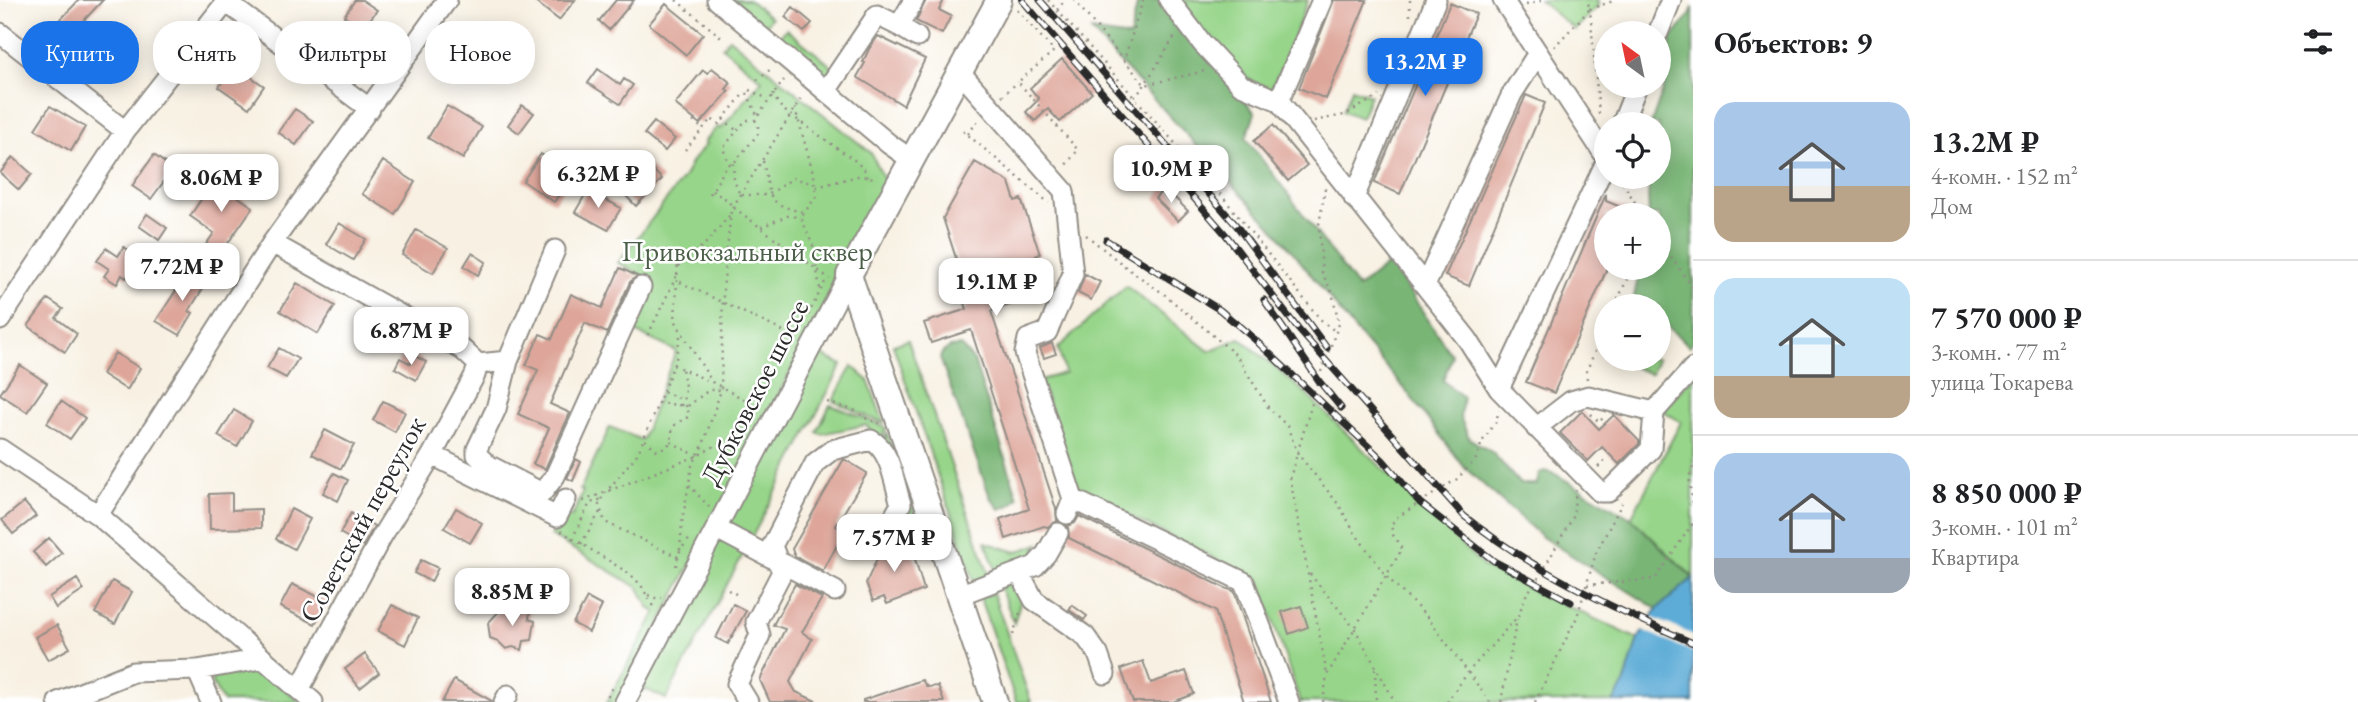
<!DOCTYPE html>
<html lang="ru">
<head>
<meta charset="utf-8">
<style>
  :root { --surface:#fff; --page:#f6f6f6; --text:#202124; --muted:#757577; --line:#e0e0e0; --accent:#1a73e8 }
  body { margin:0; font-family:"EB Garamond",serif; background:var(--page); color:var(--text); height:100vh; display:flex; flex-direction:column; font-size:26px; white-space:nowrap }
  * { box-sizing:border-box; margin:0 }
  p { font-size:23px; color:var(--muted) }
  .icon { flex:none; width:38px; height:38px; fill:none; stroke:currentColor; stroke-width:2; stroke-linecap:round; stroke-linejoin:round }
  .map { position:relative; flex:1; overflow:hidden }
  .sheet { display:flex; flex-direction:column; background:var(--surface); width:665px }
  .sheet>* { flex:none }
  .guide { position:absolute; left:21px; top:21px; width:665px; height:63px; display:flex; gap:14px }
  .needle { width:46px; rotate:327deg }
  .controls { position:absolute; left:1594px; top:21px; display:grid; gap:14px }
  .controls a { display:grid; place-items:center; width:77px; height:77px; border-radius:50%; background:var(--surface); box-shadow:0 4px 18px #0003; font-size:35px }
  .price { position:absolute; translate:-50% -60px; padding:0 16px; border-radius:14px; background:#fff; color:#222; font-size:23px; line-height:46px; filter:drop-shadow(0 2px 4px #0008) }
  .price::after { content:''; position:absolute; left:50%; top:42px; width:21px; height:16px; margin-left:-10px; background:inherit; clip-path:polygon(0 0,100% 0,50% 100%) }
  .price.current { background:var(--accent); color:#fff }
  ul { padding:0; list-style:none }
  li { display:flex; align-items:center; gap:21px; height:175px; padding:0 21px }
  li+li { border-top:2px solid var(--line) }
  li span { display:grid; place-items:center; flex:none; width:196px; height:140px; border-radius:21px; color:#555 }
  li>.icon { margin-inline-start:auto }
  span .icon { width:84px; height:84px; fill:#fffc; stroke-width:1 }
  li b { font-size:30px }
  h2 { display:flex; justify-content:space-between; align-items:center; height:84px; padding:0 21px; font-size:30px }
  .chip { padding:0 24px; border-radius:28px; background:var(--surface); box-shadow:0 4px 18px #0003; font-size:24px; line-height:63px }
  .chip.current { background:var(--accent); color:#fff }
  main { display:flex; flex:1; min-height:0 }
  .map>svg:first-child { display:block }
  .green { fill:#97d58a; stroke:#61805a; stroke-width:2 }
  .forest { fill:#79b676; stroke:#527050; stroke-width:2 }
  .water { fill:#5dacd7; stroke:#446c81; stroke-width:2 }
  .pier { fill:#f8f1e3 }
  .building { fill:#dea69a }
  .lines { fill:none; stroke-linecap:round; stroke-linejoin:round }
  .minor-casing { stroke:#928e87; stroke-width:23 }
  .major-casing { stroke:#928e87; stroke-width:28 }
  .path { stroke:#928e87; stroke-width:2.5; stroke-dasharray:2 5; stroke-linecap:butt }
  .minor { stroke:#fff; stroke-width:19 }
  .major { stroke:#fff; stroke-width:24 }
  .rail-casing { stroke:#2b2b2b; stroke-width:7 }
  .rail { stroke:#fff; stroke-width:4.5; stroke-dasharray:13; stroke-linecap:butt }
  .labels { text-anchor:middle; stroke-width:5; stroke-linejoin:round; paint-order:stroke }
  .park-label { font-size:28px; fill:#4b5e48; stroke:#fff }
  .street-label { font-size:28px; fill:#2b2b2b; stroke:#fff }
</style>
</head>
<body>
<main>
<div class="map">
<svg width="1693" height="702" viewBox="0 0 1693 702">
  <rect width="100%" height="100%" fill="#fff"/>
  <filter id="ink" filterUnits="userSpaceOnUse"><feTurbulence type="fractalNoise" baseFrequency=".0143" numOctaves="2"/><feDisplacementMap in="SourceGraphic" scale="14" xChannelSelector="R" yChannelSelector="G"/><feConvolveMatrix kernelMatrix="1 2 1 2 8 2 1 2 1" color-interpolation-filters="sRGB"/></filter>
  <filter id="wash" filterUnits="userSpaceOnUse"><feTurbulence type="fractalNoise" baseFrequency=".00686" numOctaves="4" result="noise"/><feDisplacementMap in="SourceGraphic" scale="28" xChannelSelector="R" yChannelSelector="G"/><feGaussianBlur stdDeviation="1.57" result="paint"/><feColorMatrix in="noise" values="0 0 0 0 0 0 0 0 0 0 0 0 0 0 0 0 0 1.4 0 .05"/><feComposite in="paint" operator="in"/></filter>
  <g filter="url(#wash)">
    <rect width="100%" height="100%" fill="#f8f1e3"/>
    <path class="green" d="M732,0H749L771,18L764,27Z
      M1179,0H1308L1282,68L1270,90L1238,74Z
      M1539,0H1598V6L1575,30Z
      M786,29L835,69L827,79L778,39Z
      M729,38L871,153L885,181L881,197L619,702H607L656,612L650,609L639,588L551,536L562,513L572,517L583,491L580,490L610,427L642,440L676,351L627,328L650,280L618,263L684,177L692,161L706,144L704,142L717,127L721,129L762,80L722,47Z
      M1352,88L1370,95L1361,118L1343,111Z
      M1126,286L1209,351L1240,338L1304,392L1484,567L1638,639L1624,684L1613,702H1300L1260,581L1079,491L1040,380L1065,373L1058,348Z
      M908,340L989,575L974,581L893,345Z
      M816,352L842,365L750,541L724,527Z
      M1614,359H1657L1651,374Z
      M852,366L868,380L884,423C866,417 851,408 833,401Z
      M1693,376V577L1631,518L1681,422L1662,410Z
      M830,405C850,411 866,420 885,427L886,429L881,438L875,436L866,425L821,434L817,432Z
      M887,433L924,537L915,540L899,532L909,514L883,442Z
      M718,536L745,551L666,699L639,686Z
      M986,542L1016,552L1039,544L1029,563L997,574Z
      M1012,582L1017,584L1023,593L1014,623L1000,587Z
      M993,593L1031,702H1032H1016L980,598Z
      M261,668L300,702H223L211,681L215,676Z"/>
    <path class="forest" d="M1138,0H1162L1255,113L1246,138L1358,288L1390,262L1452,356L1443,381L1463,397L1460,417L1469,438L1493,453L1520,484H1537L1539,474L1544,471L1555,474L1631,518L1693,578L1657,609L1542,537L1465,468L1404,388L1354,329L1280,236L1091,31L1130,37Z
      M1693,7V341L1689,346L1659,319V306H1644L1634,297L1640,268H1659V215H1649L1648,196L1650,177H1659V124H1651L1667,79L1671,39L1690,15Z
      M961,346L974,361L1018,498L1011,505L1000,509L990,497L940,358L942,353L950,347Z"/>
    <path class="water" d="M1693,578V702H1613L1624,684L1638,639L1657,609Z"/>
    <path class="pier" d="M1649,616L1693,635V652L1640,629Z"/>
    <g id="blocks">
      <path class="building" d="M79,0H103L73,32L60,20Z
        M355,0H362L377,10L363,29L344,16Z
        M533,0H575L559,20Z
        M616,0H634L609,30L599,21Z
        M926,0H944L939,10L951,16L942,34L916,21Z
        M1334,0H1367L1326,99L1299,88Z
        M1450,3L1476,14L1400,194L1374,183Z
        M666,4L703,34L686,55L649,24Z
        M793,7L812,23L804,32L785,17Z
        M878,36L925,59L903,105L857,77L865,63L863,62L869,49Z
        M98,38L114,51L97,73L81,60Z
        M1062,59L1092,93L1060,122L1048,109L1035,121L1026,112L1039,99L1030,88Z
        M234,65L264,86L249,108L219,87Z
        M712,68L731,83L726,89L729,91L700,124L675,104L703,70L708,73Z
        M598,69L620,85L624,79L633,85L620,104L588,83Z
        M1526,95L1545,103L1469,286L1445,276Z
        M522,105L534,113L519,133L508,125Z
        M50,106L85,127L71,151L35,129Z
        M447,106L482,127L463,159L428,138Z
        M295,109L313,121L296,145L278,132Z
        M654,122L675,139L665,151L644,134Z
        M1273,125L1307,165L1288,181L1254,141Z
        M541,154L571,174V178L554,202L523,181Z
        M154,155L173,169L151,199L132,186Z
        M13,157L32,174L19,190L0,173Z
        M640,157L662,179L636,206L614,184Z
        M383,161L415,182L395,214L362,194Z
        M975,162L1009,182L1015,201L1021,199L1040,254L1032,257L1013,296L1015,303L991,311L1056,509L1057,521L1047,527L1044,526L1006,539L1000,519L1029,509L971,330L931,343L924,323L967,309L961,291L966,289L943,218Z
        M218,174L232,183L228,190L253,207L219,256L205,246L214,233L190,216Z
        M1165,188L1188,211L1178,221L1155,198Z
        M588,190L621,208L608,230L575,212Z
        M1606,194V201L1640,215H1606V271L1554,393L1526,382Z
        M147,214L167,228L159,240L139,226Z
        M339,223L366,239L353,260L326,244Z
        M416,230L448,248L433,273L402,255Z
        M124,247L136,255L130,264L134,267L126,278L122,275L117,284L104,276L109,269L97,261L106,248L118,256Z
        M472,253L486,262L478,275L464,266Z
        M620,268L637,276L630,282L607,333L585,323L550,404L570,413L545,469L533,464L549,428L518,414L538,370L526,365L540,334L552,339L571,294L602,308Z
        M190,269L208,280L189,311L193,313L180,335L156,321Z
        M1085,274L1100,282L1091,300L1078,293Z
        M297,283L335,306L318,334L280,311Z
        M48,299L63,309L56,318L77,334L65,352L28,326Z
        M1052,343L1056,354L1044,358L1040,348Z
        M279,348L298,359L286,378L267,368Z
        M115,353L140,368L127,390L102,374Z
        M415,356L426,362L416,380L395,368L400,358L411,364Z
        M20,365L47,383L27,412L0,394Z
        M61,401L85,418L70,439L47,423Z
        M383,401L405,412L395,432L373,420Z
        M234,410L252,421L237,447L218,436Z
        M1582,411L1599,429L1614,415L1639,441V444L1619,464L1602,447L1588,461L1560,433Z
        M325,430L354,445L341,469L312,454Z
        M576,459L581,462L573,481L567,478Z
        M844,459L867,473L836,526L844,532L823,571L795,556L792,549Z
        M334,473L348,480L338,501L323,493Z
        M232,493V510L261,509V528L210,529L209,494Z
        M24,502L36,516L13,534L2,520Z
        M456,508L482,523L470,543L444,528Z
        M291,509L310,519L294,549L276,539Z
        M351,513L374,526L363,546L340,533Z
        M1079,516L1225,588L1234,591L1271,702H1244L1215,611L1069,538L1068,526L1075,523Z
        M887,537L912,549L924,590L887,604L884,597L873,601L866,583Z
        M49,538L62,553L46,567L33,552Z
        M421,560L438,568L431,582L414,573Z
        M77,579L84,590L56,608L49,597Z
        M112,581L132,592L115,624L95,613Z
        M292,584L327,601L315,624L280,607Z
        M795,584L822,598L802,632L812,639L790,682L796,692L818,702H770L760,680L785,629L773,625Z
        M587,598L602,606L589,632L573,623Z
        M733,604L746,611L728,644L716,638Z
        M392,605L418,618L405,645L378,631Z
        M1072,605L1087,616L1084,620L1069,610Z
        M504,606L515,611L518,606L530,611L529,619L535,621L532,640L524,641L522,650L513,647L506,649L498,641L490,638L488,623Z
        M1301,606L1308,627L1289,634L1282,612Z
        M57,625L70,648L48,660L35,637Z
        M365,654L379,673L360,688L345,669Z
        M1143,661L1151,683L1186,671L1194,694L1173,702H1133L1121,669Z
        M454,680L492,701V702H442Z
        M922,680L927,687L938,686L944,702H863V700Z"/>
    </g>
  </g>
  <g filter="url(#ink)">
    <use href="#blocks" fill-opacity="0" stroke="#928e87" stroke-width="2"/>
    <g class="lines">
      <defs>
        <path id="minor" d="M227,0L226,2L370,109
          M717,0L889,144L912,160
          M1169,0L1202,43L1241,85L1279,101
          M1322,0L1279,101L1468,340L1499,389L1600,492H1608L1651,449L1654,412
          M1503,0L1606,157
          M899,26L917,37
          M0,33L125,131
          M1658,33L1671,0
          M960,72L1064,191L1073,274L1047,332L1028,339L1025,353L1073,499
          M826,91L877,15L899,26L914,0
          M1622,124L1637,86
          M1354,198L1436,0
          M272,243L463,350L478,364L475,375L432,455L382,536L299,690
          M1425,286L1512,94L1538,53
          M0,320L125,131L226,2L224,0
          M508,361L496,409L477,449V455L488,465L542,493L555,476L641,287
          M478,364L508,361L555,250
          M1499,389L1606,162
          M1654,412L1693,368
          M1536,428L1571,401L1588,396L1654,412
          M0,449L98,515L313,702
          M432,455L557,517L566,499
          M1067,514L1073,499L1244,582L1289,702
          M98,515L272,243L447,0
          M717,529L835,591
          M1019,572L1034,600L1085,636L1098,654L1105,674
          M959,595L1035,566L1046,554L1058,533
          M197,670L211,702
          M58,702L133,672L197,670L262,659
          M504,702L508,695
          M625,702L849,275
          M748,702L737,684L760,635L756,622L782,572L772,546L815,463L832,450L871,440C891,450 894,483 901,504L891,522"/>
        <path id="major" d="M995,702L849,275L999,0"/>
      </defs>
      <use href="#minor" class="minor-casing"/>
      <use href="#major" class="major-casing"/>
      <path class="path" d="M676,0L721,37
        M1048,0L1222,196L1320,319L1336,332
        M1074,0L1124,60
        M1143,0L1124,60L1145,85L1205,71
        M1410,0V17
        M1526,5L1544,0
        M1017,10L1054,51L1018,82L1078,150L1065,166
        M1057,10L1065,0
        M1554,47L1590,9L1587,0
        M757,80L771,69
        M749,90L768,99
        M747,93L757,115
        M773,94L779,105L785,111L854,160L864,169L868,178
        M1002,96L1018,82
        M1134,97L1142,89L1175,36
        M795,108L816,183V197L801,217L813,246L820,289
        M1599,114L1590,9L1616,0
        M723,119L736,130
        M755,120L758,124V134L734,163L729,164L723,148L746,120H755L784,80
        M693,121L703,129
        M1314,121L1344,115L1379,96
        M963,131L1049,203
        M968,134L980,118
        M685,150L711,119L719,124L745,92
        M763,161C771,196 764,203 802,212
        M733,163L734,180L740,195H768L793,178L816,184
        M1619,177L1643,215
        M816,187L858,176L876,178
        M1325,188L1319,225L1322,273L1332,292L1339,324L1313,393V400L1290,478L1327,675
        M712,191L726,199L733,207L830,279
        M710,194L728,164
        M761,227L787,216L801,217
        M1086,235L1127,268L1164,294L1236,355L1268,407L1287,426L1298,454L1339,505L1355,533L1387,577L1428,618L1490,702
        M1659,240L1693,288
        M678,259L675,320L681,331L712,382L760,408
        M678,266L706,243L731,214
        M680,282L797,338
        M1615,306L1632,268
        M808,315L826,280
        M648,335L677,275
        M673,365L709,381
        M1587,379L1586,372L1606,326
        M664,392L683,400
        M827,402L856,411L867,419L880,423
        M681,406C687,393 685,382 682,369
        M688,406L709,390H721
        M1591,414L1599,422L1604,417
        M645,440L657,450L668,446C678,427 663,430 688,417V406L658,403
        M671,442L697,456
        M1598,467L1606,459
        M1693,467L1689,477L1693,506
        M689,485L710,508
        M583,501L697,456L749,427
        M561,531L630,574L641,585L655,610
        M572,539L590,503L602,499
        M581,544L600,512
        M680,550L682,523L692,466L703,445L721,390L723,290L731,210L803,95
        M678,557L605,522L599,505L603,496L638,453L676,359L681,331
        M676,566L680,550L692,536
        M1310,574L1355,629L1395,702
        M1587,585L1655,579L1693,523
        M728,590L738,595
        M648,595L655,598H662
        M1013,635L1021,609
        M1375,669L1376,702
        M604,702L613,687
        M1323,702L1327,675L1402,549L1393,535L1391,525L1396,518L1457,479L1476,459L1482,442L1497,420L1498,410
        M1447,702L1469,671L1518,616L1527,593L1535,584L1573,517L1576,490
        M1501,702L1517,619
        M1535,702L1577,617L1596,553L1622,503"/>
      <use href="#minor" class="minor"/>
      <use href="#major" class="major"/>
      <defs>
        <path id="rail" d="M1022,0L1226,235L1298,329L1464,516C1534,571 1612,608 1693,643
          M1040,0L1236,225L1327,348
          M1106,240L1220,310L1252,337L1383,460L1420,503L1494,561L1571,602
          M1264,300L1319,381L1341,408"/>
      </defs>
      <use href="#rail" class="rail-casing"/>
      <use href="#rail" class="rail"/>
    </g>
  </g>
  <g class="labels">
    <g class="park-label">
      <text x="747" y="261">Привокзальный сквер</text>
    </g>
    <g class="street-label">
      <text transform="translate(754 392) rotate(-63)" y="10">Дубковское шоссе</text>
      <text transform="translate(362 519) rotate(-61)" y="10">Советский переулок</text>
    </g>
  </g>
</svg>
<div class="controls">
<a><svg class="needle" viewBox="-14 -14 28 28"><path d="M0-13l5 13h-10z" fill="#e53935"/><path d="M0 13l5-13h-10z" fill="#757577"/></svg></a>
<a><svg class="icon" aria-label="locate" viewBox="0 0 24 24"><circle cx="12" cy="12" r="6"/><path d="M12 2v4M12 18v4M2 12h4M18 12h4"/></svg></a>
<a>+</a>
<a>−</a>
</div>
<b class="price current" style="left:1425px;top:98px">13.2M ₽</b>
<b class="price" style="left:1171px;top:205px">10.9M ₽</b>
<b class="price" style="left:598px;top:210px">6.32M ₽</b>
<b class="price" style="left:221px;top:214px">8.06M ₽</b>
<b class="price" style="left:182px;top:303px">7.72M ₽</b>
<b class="price" style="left:996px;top:318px">19.1M ₽</b>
<b class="price" style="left:411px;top:367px">6.87M ₽</b>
<b class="price" style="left:894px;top:574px">7.57M ₽</b>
<b class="price" style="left:512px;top:628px">8.85M ₽</b>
<div class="guide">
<a class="chip current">Купить</a>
<a class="chip">Снять</a>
<a class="chip">Фильтры</a>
<a class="chip">Новое</a>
</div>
</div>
<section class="sheet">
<h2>Объектов: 9<svg class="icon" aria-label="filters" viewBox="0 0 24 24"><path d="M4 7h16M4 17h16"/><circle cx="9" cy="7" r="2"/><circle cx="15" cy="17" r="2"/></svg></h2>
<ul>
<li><span style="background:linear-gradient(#a9c7e8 60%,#b9a48a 0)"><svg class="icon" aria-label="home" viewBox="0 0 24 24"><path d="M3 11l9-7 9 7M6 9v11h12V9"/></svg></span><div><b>13.2M ₽</b><p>4-комн. · 152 m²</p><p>Дом</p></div></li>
<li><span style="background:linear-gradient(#bfe0f5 70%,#b9a48a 0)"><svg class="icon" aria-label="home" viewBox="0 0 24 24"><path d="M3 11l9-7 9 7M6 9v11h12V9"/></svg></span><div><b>7 570 000 ₽</b><p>3-комн. · 77 m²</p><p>улица Токарева</p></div></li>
<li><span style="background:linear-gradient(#a9c7e8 75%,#9aa5b1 0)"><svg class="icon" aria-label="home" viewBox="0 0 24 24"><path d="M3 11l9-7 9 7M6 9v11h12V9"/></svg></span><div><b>8 850 000 ₽</b><p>3-комн. · 101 m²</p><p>Квартира</p></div></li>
</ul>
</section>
</main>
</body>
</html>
